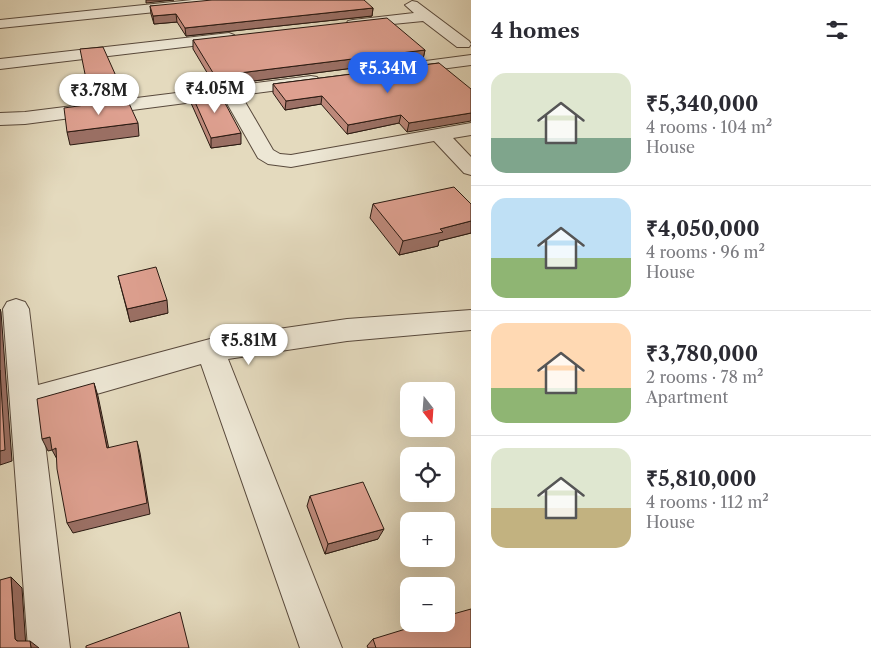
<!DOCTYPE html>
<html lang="en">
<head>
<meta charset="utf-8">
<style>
  :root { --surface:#fff; --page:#f7f7f7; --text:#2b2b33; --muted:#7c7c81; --line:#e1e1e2; --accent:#2563eb }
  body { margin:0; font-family:"Libre Caslon Text",serif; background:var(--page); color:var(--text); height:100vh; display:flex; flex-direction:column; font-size:19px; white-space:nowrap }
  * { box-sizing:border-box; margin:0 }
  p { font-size:16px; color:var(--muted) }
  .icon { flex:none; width:28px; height:28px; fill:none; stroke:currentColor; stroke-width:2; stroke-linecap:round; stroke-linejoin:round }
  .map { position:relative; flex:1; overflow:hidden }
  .panel { display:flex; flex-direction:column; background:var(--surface); width:400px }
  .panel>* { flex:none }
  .needle { width:32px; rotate:163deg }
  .fabs { position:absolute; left:400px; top:382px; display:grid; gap:10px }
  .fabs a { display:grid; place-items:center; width:55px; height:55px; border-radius:10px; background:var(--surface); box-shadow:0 5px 20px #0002; font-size:25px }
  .price { position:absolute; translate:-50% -42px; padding:0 11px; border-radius:18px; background:#fff; color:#222; font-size:16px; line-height:32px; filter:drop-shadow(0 1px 2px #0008) }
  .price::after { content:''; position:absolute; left:50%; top:30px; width:15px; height:11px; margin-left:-8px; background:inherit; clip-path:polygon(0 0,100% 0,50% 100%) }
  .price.selected { background:var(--accent); color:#fff }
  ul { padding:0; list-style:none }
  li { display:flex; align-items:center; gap:15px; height:125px; padding:0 20px }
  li+li { border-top:1px solid var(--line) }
  li span { display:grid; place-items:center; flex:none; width:140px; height:100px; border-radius:15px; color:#555 }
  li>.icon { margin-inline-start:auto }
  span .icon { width:60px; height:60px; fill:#fffc; stroke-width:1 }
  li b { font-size:21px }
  h2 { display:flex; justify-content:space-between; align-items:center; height:60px; padding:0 20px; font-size:21px }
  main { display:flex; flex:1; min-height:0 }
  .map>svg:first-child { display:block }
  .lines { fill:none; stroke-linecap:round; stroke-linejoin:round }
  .minor-casing { stroke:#58493c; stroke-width:2 }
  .minor { fill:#ede7d5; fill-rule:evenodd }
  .wall { fill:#bf8a7c; stroke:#291911 }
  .shaded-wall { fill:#9b7065; stroke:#291911 }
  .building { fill:#dea090; stroke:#291911 }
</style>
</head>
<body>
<main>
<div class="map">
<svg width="471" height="648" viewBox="0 0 471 648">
  <rect width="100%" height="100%" fill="#e4dabe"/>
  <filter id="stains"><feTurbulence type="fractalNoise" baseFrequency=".004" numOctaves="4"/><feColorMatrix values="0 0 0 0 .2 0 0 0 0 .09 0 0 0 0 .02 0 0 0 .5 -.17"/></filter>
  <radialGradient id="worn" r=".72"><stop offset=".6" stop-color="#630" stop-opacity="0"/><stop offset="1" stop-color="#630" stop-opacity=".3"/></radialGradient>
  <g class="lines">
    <defs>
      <path id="minor" d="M192,0H240L233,4L0,28V20Z
        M412,1L417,2L469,41L471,44L469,47H457L423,21L353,28L348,27L346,24L348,21L353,20L414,13L405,5Z
        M229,33L234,35L237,38L234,41L0,69V59Z
        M471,55V65L403,74L397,73L395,69L397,65L403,64Z
        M311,76L317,77L320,81L317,85L241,95L273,150L280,154L291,155L471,123V135L453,138L471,157V175L464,173L434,141L291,167L268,164L258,158L224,98L25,124L0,125V113L25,112Z
        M16,299L25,302L29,309L38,385L210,339L347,319L471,310V330L347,341L228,359L342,648H300L201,364L41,410L70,648H28L3,309L7,302Z"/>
    </defs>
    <use href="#minor" class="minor-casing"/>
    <use href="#minor" class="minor"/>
  </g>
  <path class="wall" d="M150,6L373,8L372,16L186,36L177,22L154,24L151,14Z
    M193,40L425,50L423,59L215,86L193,49Z
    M439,63L407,132L399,123L347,134L321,104L285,110L273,93V84Z
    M191,93L241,144L211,148L191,103Z
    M373,204H471V233L439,241L438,246L399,255L370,218Z
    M118,276L168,313L130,322Z
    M310,496L378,539L325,554L307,506Z
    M373,639L471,648H368L367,646Z"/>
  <path class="shaded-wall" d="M146,0H174L146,3Z
    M373,8L372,16L186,36L185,28Z
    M176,14L177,22L154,24L153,16Z
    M425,50L423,59L215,86V76Z
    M120,85L122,98L90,102L88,89Z
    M322,96L321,104L285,110L286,101Z
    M471,113V121L407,132L409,123Z
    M401,115L399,123L347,134L348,125Z
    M138,123L139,136L70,145L67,132Z
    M241,133V144L211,148V138Z
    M471,221V233L439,241L438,246L399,255L403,241L440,229Z
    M167,300L168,313L130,322L127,309Z
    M0,309L1,312L12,461L0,465Z
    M94,383L98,396L111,459L107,448Z
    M50,437L61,460L58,461L52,450L48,451L42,439Z
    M137,441L140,453L150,514L73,533L67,523Z
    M384,529L378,539L325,554L328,544Z
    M11,577L22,588L26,648L15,639Z
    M30,641L39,648H31Z"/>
  <path class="building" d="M212,0H364L373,8L185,28L176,14L153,16L150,6Z
    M387,18L425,50L215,76L193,40Z
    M103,47L120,85L88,89L80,49Z
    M439,63L471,89V113L409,123L401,115L348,125L322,96L286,101L273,84Z
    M218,90L241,133L211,138L191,93Z
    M127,99L138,123L67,132L64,108Z
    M454,187L471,204V221L440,229L443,232L403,241L373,204Z
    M156,267L167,300L127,309L118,276Z
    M0,370L5,450L0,451Z
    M94,383L107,448L137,441L147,503L67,523L57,469L56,448L52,450L50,437L42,439L37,399Z
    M363,482L384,529L328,544L310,496Z
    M11,577L15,639L17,641H30L31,648H0V580Z
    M471,609V648H376L373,639L422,624H446V616Z
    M180,612L189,648H86V646Z"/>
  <rect width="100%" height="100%" filter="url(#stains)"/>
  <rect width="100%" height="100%" fill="url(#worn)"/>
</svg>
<div class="fabs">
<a><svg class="needle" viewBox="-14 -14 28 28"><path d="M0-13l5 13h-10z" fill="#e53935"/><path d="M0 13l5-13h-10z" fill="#7c7c81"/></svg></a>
<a><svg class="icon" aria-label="locate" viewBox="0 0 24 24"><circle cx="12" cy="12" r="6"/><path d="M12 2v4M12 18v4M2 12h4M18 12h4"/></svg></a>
<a>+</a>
<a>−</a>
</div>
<b class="price selected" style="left:388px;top:94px">₹5.34M</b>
<b class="price" style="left:215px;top:114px">₹4.05M</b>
<b class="price" style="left:99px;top:116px">₹3.78M</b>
<b class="price" style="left:249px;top:366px">₹5.81M</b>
</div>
<section class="panel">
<h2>4 homes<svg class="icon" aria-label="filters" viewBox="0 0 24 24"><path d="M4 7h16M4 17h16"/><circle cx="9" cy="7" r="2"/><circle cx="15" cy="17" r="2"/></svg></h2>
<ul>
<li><span style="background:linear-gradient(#dfe7d0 65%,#7fa58c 0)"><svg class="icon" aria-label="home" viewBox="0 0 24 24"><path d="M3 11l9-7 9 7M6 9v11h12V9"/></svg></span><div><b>₹5,340,000</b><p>4 rooms · 104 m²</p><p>House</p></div></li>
<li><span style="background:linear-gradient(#bfe0f5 60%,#8fb573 0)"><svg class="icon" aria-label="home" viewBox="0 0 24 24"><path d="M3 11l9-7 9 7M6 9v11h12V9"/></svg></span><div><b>₹4,050,000</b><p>4 rooms · 96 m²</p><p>House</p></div></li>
<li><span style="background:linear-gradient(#ffd9b3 65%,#8fb573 0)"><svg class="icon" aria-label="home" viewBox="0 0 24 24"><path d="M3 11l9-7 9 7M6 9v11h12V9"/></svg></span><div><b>₹3,780,000</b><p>2 rooms · 78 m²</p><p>Apartment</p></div></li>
<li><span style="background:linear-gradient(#dfe7d0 60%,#c2b280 0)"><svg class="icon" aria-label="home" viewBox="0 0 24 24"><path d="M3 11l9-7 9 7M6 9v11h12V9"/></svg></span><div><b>₹5,810,000</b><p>4 rooms · 112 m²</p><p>House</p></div></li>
</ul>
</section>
</main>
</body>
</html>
